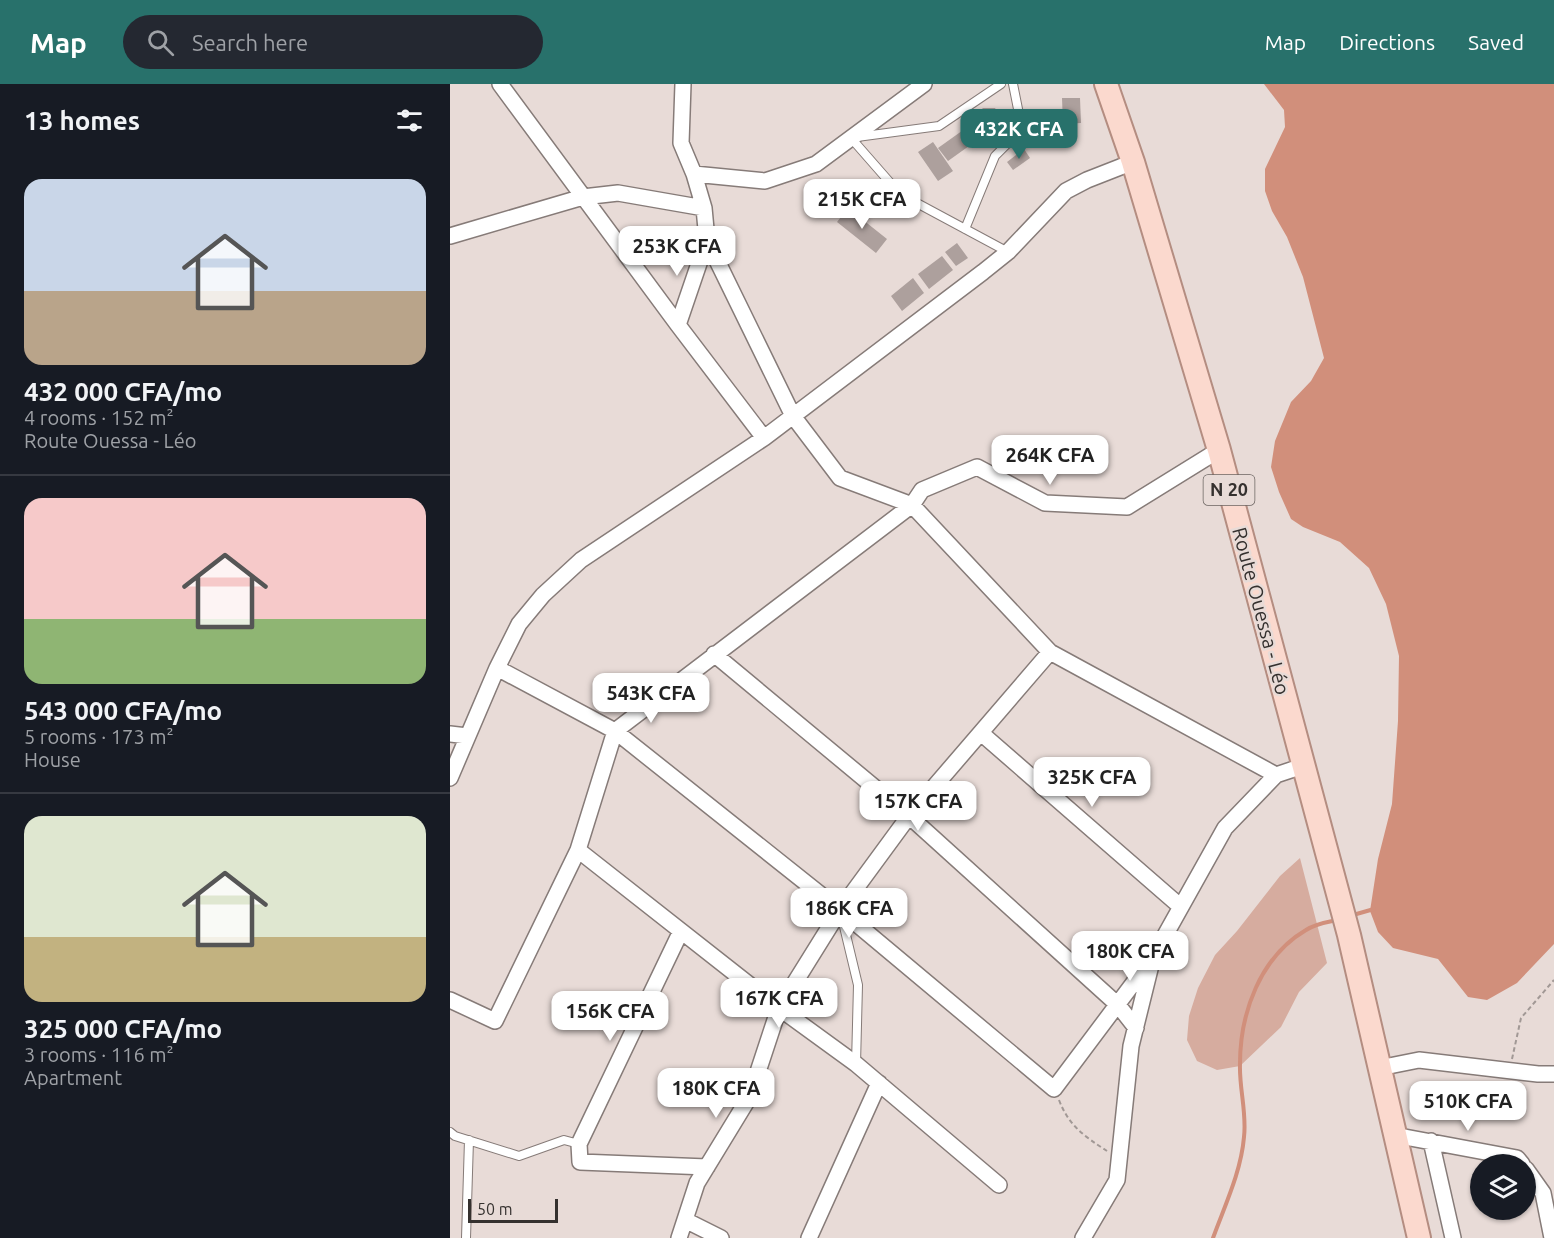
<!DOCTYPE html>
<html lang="en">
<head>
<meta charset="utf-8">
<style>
  :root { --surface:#171b24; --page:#242831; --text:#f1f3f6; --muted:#9ea1a6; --line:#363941; --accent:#28716b }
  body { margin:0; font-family:Ubuntu,sans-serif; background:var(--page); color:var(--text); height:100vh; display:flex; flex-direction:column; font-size:22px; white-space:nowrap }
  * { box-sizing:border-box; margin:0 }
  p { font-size:20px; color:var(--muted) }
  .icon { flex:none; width:33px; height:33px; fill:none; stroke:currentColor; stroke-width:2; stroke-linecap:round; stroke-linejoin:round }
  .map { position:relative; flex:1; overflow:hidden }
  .sheet { display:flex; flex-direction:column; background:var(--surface); width:450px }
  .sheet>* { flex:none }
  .buttons { position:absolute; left:1020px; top:1070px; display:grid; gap:12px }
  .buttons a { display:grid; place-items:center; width:66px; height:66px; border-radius:50%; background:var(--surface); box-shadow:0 2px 4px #0004; font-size:30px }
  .scale { position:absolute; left:18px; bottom:15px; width:90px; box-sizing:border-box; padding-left:6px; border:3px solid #35312f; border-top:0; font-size:16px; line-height:21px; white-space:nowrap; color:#35312f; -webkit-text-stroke:4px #e8dbd7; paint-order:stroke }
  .price { position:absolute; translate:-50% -51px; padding:0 14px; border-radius:12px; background:#fff; color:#222; font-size:20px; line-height:39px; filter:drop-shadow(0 2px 3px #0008) }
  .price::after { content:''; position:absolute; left:50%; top:36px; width:18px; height:14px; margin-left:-9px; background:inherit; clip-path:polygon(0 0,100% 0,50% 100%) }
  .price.current { background:var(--accent); color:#fff }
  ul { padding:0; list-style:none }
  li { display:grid; align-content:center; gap:12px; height:318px; padding:0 24px }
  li+li { border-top:2px solid var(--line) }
  li span { display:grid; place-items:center; height:186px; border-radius:18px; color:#555 }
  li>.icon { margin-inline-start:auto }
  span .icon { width:108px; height:108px; fill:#fffc; stroke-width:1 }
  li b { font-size:26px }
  h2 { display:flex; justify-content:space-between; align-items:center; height:72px; padding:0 24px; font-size:26px }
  header { display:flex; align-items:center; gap:36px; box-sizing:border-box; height:84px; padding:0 30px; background:var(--accent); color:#fff }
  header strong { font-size:28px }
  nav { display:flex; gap:33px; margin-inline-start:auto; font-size:21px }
  .search { width:420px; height:54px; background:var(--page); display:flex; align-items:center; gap:15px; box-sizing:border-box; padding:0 21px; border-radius:33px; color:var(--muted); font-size:22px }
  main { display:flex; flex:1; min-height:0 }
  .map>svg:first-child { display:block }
  .green { fill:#d6ac9f }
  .water { fill:#d18f7b }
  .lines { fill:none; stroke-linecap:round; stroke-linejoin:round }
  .stream { stroke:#d18f7b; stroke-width:4 }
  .building { fill:#ada09d }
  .lane-casing { stroke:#867b78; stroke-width:10 }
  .street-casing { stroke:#867b78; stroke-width:18 }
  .primary-casing { stroke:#b48d81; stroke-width:26 }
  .path { stroke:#a19895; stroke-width:2; stroke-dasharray:4.5 3; stroke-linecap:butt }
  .lane { stroke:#fff; stroke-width:8 }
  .street { stroke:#fff; stroke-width:15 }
  .primary { stroke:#fbd9ce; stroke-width:22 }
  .labels { text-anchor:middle; stroke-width:5; stroke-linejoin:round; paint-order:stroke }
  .shield { fill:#e8dbd7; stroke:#6b6461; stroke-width:1.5 }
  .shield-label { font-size:18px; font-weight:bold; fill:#35312f }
  .street-label { font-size:20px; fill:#35312f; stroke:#e8dbd7 }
</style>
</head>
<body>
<header>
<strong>Map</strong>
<div class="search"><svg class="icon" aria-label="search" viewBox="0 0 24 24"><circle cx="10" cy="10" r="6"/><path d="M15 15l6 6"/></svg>Search here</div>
<nav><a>Map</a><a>Directions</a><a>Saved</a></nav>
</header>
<main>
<section class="sheet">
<h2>13 homes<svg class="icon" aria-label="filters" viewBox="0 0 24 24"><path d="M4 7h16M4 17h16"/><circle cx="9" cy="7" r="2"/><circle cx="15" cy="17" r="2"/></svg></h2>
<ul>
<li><span style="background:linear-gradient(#c9d6e8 60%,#b9a48a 0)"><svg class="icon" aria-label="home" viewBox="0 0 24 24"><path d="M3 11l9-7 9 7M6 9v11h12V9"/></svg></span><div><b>432 000 CFA/mo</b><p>4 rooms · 152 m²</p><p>Route Ouessa - Léo</p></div></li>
<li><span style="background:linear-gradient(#f6c9c9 65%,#8fb573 0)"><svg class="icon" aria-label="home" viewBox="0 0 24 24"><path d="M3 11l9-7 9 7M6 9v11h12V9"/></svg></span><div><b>543 000 CFA/mo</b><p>5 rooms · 173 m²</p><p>House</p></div></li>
<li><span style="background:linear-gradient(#dfe7d0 65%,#c2b280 0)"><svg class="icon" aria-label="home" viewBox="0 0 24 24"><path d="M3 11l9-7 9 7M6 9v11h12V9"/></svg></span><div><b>325 000 CFA/mo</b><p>3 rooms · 116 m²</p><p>Apartment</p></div></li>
</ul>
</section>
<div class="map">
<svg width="1104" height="1154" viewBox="0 0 1104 1154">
  <rect width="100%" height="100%" fill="#e8dbd7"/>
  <path class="green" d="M850,774L877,879L849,908L831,943L790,982L767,986L747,977L737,956L739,932L748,904L765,871L787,847L830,792Z"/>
  <path class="water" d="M814,0H1104V860L1067,899L1037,916L1018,913L988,875L943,864L928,848L920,827L928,775L942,720L948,637L949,572L936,520L919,484L890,458L853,443L841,435L829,408L821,383L825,357L841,318L861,297L874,274L853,193L837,153L822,127L815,107V85L835,43L834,26Z"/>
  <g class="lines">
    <path class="stream" d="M903,831L924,825
      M763,1154C775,1121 791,1088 794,1053C797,1029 789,1004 790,980C790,929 810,873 856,846C865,840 877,838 887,836"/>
  </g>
  <path class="building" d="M612,14H630L631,39L613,40Z
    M533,24H545L552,35L549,46L541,52H533L498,77L488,64L523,39L525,31Z
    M483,58L503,87L488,97L468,68Z
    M574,65L580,74L563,86L557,78Z
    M398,124L437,155L426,169L387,138Z
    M507,159L518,174L506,182L495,168Z
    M492,172L503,186L479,205L468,190Z
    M463,194L474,209L452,227L441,212Z"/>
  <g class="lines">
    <defs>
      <path id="lane" d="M407,53L489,42L551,0
        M401,54L450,110L558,168
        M515,145L545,72L572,45L563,0
        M391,830L408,901L406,980
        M0,1048L5,1052L69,1072L114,1056L129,1060
        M16,1154L19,1056"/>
      <path id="street" d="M50,0L228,241L314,354
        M233,0L231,59L244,90L254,124L257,156L343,332L390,394L462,421L600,568L826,691L853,682
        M244,90L315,97L366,80L474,0
        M0,152L133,113L168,109L254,124
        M228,241L257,156
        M264,570L459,732L668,921L686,944
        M47,584L165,647L390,826L604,1005L703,873
        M531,649L731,823
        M0,650L17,652
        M0,694L47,584L69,540L93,511L131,476L314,354L533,188L558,168L616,107L637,96L683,78
        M128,766L329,924L406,980L549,1101
        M231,847L129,1060L130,1078L257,1083
        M0,916L45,937L128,766L165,647L462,421L472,406L527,383L595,419L677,423L769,366
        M929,984L969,976L1088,990H1104
        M944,1051L1067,1074L1072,1080
        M981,1057L1003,1154
        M1076,1085L1093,1109L1102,1154
        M235,1136L271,1154
        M229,1154L247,1099L300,1012L329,924L390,826L459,732L600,568
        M359,1154L429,999
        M633,1154L667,1096L681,962L703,873L775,744L826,691"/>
      <path id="primary" d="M656,0L683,78L769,366L899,851L969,1154"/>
    </defs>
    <use href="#lane" class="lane-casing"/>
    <use href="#street" class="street-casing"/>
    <use href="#primary" class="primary-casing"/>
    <path class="path" d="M1062,975L1071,934L1104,896
      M609,1016C619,1042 634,1052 657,1067"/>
    <use href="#lane" class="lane"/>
    <use href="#street" class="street"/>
    <use href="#primary" class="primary"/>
  </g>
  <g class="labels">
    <rect class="shield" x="753.5" y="391" width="51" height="30" rx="4.5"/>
    <g class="shield-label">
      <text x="779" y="412">N 20</text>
    </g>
    <g class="street-label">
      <text transform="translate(811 527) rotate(75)" y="7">Route Ouessa - Léo</text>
    </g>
  </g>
</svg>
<div class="buttons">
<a><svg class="icon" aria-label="layers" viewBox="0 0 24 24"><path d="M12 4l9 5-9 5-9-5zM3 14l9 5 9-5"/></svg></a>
</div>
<div class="scale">50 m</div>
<b class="price current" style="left:569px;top:76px">432K CFA</b>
<b class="price" style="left:412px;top:146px">215K CFA</b>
<b class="price" style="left:227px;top:193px">253K CFA</b>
<b class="price" style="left:600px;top:402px">264K CFA</b>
<b class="price" style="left:201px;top:640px">543K CFA</b>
<b class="price" style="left:642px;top:724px">325K CFA</b>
<b class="price" style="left:468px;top:748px">157K CFA</b>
<b class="price" style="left:399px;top:855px">186K CFA</b>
<b class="price" style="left:680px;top:898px">180K CFA</b>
<b class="price" style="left:329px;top:945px">167K CFA</b>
<b class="price" style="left:160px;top:958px">156K CFA</b>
<b class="price" style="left:266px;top:1035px">180K CFA</b>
<b class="price" style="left:1018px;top:1048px">510K CFA</b>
</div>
</main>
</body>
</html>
